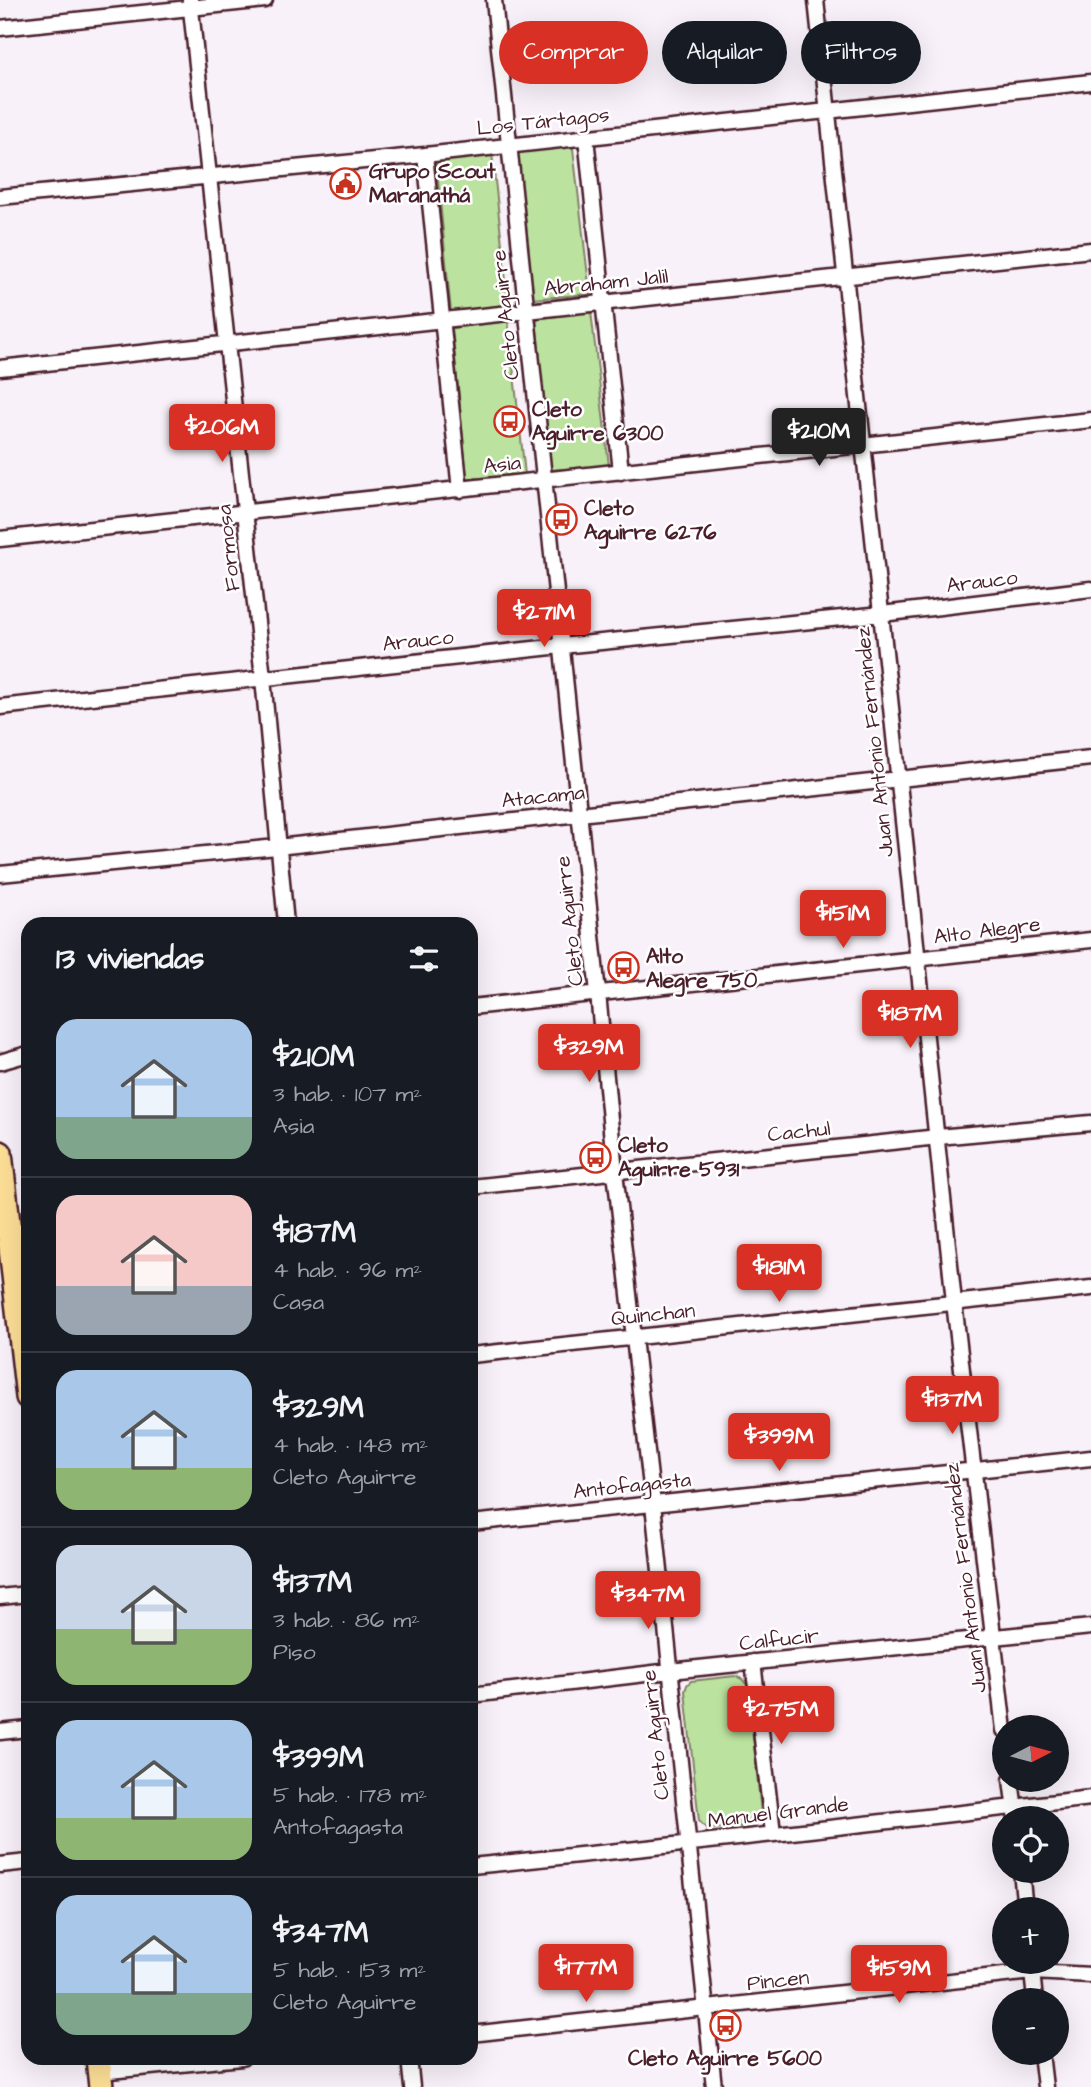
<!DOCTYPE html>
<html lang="es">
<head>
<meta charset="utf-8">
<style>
  :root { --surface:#171b24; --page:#20242c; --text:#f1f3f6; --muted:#9ea1a6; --line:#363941; --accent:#d93025 }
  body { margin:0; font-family:"Architects Daughter",sans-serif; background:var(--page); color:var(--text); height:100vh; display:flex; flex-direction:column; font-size:26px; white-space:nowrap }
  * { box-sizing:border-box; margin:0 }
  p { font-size:23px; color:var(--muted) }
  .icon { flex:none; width:38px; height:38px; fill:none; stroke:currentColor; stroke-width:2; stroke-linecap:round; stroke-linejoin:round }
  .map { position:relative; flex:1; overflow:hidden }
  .details { position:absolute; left:21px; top:917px; width:457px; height:1148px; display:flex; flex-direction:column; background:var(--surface); border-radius:21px; box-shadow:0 7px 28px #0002 }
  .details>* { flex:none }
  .hud { position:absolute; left:499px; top:21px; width:486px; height:63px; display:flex; gap:14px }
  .needle { width:46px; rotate:84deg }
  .controls { position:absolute; left:992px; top:1715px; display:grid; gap:14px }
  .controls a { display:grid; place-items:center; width:77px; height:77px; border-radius:50%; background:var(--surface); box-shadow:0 7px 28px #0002; font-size:35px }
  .price { position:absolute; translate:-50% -60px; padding:0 16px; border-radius:7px; background:var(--accent); color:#fff; font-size:23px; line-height:46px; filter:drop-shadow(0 2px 4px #0008) }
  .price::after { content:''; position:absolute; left:50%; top:42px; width:21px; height:16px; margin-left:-10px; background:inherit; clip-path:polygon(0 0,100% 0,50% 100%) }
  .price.current { background:#222; color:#fff }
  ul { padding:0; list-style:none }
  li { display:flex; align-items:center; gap:21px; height:175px; padding:0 35px }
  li+li { border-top:2px solid var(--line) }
  li span { display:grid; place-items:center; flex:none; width:196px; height:140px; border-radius:21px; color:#555 }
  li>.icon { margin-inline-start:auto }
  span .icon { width:84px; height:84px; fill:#fffc; stroke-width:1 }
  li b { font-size:30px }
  h2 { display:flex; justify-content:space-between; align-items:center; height:84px; padding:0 35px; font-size:30px }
  .tag { padding:0 24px; border-radius:32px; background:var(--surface); box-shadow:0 7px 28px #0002; font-size:24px; line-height:63px }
  .tag.current { background:var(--accent); color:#fff }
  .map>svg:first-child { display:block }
  .green { fill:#bbe39f; stroke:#828165; stroke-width:2 }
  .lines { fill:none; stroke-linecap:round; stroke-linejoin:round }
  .street-casing { stroke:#4a1f2b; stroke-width:19 }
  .primary-casing { stroke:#4a1f2b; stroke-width:28 }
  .street { stroke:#fff; stroke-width:14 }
  .primary { stroke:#fcde96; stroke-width:23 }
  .labels { text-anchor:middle; stroke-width:5; stroke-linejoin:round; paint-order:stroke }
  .street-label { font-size:21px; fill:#4a1f2b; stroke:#fff }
  .poi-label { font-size:21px; font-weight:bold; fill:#4a1f2b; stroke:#fff; text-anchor:start }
</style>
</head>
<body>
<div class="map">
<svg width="1091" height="2087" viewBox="0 0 1091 2087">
  <rect width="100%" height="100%" fill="#f8f1f9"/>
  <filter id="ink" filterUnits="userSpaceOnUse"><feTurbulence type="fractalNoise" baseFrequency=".0143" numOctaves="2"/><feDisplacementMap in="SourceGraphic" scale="14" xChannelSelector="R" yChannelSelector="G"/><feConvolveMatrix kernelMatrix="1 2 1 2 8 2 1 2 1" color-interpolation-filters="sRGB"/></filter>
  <g filter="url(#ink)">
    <path class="green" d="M572,140L590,294L532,299L517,147Z
      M492,153L509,308L451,312L436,161Z
      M591,311L609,466L550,470L536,319Z
      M508,320L525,475L467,479L452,328Z
      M735,1676L742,1679L748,1686L761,1813C752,1831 725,1827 707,1829L699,1821L685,1691L687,1685L691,1681Z"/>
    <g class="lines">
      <defs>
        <path id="street" d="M190,0L263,678L286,924
          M494,0L598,993L615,1172L653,1504L714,2087
          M816,0L954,1302L1004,1730
          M0,28L265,0
          M586,137L621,472
          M425,155L460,490
          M0,197L425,155L1091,82
          M0,368C364,329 728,292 1091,250
          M0,539L1091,420
          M0,707L561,646L882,614L1091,589
          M0,874L277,847L1091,758
          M471,1007L1091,940
          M0,1062L28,1054
          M471,1187L938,1137L1091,1123
          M8,1233L28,1231
          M471,1355L1091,1288
          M471,1523L1091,1458
          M0,1597L28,1594
          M753,1662L773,1833
          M471,1695L670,1671L1091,1627
          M0,1732L28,1729
          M1011,1780L1016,1818
          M0,1865L28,1862
          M471,1866C678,1846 884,1822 1091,1798
          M1021,1871L1025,1909
          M1031,1962L1035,2000
          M471,2034L1032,1972L1091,1975
          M1041,2053L1045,2087
          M409,2058L412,2087
          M99,2072L242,2058"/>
        <path id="primary" d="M0,1153L28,1397
          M98,2058L101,2087"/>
      </defs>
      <use href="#street" class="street-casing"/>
      <use href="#primary" class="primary-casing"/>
      <use href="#street" class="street"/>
      <use href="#primary" class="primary"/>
    </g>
  </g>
  <defs>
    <symbol id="civic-ring" viewBox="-11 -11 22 22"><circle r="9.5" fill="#fff" stroke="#c8321e" stroke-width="1.5"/><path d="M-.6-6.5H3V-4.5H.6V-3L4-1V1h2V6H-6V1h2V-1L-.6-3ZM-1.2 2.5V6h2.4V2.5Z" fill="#c8321e"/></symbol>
    <symbol id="bus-ring" viewBox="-11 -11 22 22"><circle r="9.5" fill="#fff" stroke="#c8321e" stroke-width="1.5"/><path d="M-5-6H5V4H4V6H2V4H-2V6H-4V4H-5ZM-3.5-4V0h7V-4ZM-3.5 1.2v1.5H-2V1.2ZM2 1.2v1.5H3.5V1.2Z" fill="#c8321e"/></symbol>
  </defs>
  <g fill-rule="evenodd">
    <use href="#civic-ring" x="328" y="166" width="35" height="35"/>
    <use href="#bus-ring" x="492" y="404" width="35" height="35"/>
    <use href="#bus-ring" x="544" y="502" width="35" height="35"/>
    <use href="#bus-ring" x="606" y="950" width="35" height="35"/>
    <use href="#bus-ring" x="578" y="1140" width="35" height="35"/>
    <use href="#bus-ring" x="708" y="2008" width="35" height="35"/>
  </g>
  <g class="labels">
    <g class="street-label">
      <text transform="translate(543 121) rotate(-6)" y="7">Los Tártagos</text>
      <text transform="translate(606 282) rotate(-6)" y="7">Abraham Jalil</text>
      <text transform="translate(505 315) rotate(-96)" y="7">Cleto Aguirre</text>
      <text transform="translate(502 464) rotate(-6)" y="7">Asia</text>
      <text transform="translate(228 548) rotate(-96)" y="7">Formosa</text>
      <text transform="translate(982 581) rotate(-7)" y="7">Arauco</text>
      <text transform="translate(418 640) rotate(-6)" y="7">Arauco</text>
      <text transform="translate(874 742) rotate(-96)" y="7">Juan Antonio Fernández</text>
      <text transform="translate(543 796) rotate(-6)" y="7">Atacama</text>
      <text transform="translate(569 921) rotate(-96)" y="7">Cleto Aguirre</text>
      <text transform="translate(987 930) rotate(-7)" y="7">Alto Alegre</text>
      <text transform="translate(799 1131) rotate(-6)" y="7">Cachul</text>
      <text transform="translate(653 1314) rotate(-6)" y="7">Quinchan</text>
      <text transform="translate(632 1485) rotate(-6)" y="7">Antofagasta</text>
      <text transform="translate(965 1578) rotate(-97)" y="7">Juan Antonio Fernández</text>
      <text transform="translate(779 1639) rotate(-6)" y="7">Calfucir</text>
      <text transform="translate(655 1735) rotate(-96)" y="7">Cleto Aguirre</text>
      <text transform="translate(778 1812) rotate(-7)" y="7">Manuel Grande</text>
      <text transform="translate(778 1980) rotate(-6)" y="7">Pincen</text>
    </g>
    <g class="poi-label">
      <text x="369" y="178">Grupo Scout<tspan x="369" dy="24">Maranathá</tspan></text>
      <text x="532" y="416">Cleto<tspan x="532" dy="24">Aguirre 6300</tspan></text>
      <text x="584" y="515">Cleto<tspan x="584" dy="24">Aguirre 6276</tspan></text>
      <text x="646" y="963">Alto<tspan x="646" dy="24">Alegre 750</tspan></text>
      <text x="618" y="1152">Cleto<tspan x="618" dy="24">Aguirre 5931</tspan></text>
      <text x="725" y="2065" text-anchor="middle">Cleto Aguirre 5600</text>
    </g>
  </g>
</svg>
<div class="controls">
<a><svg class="needle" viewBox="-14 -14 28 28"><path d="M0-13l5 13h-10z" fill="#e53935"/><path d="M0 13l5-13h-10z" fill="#9ea1a6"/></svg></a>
<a><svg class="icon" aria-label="locate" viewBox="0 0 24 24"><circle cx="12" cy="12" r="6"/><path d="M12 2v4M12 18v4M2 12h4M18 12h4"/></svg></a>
<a>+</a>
<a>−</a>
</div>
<b class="price" style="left:222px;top:464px">$206M</b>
<b class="price current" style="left:819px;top:468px">$210M</b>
<b class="price" style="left:544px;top:649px">$271M</b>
<b class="price" style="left:843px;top:950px">$151M</b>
<b class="price" style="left:910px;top:1050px">$187M</b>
<b class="price" style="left:589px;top:1084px">$329M</b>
<b class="price" style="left:779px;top:1304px">$181M</b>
<b class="price" style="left:952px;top:1436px">$137M</b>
<b class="price" style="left:779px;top:1473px">$399M</b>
<b class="price" style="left:648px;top:1631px">$347M</b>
<b class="price" style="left:781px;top:1746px">$275M</b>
<b class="price" style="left:586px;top:2004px">$177M</b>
<b class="price" style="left:899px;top:2005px">$159M</b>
<div class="hud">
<a class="tag current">Comprar</a>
<a class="tag">Alquilar</a>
<a class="tag">Filtros</a>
</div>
<section class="details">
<h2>13 viviendas<svg class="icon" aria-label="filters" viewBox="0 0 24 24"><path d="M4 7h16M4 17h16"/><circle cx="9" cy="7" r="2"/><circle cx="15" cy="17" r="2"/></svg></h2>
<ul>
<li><span style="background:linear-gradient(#a9c7e8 70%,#7fa58c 0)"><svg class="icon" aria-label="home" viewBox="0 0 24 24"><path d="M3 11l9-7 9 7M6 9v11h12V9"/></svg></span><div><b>$210M</b><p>3 hab. · 107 m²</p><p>Asia</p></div></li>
<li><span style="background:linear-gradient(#f6c9c9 65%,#9aa5b1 0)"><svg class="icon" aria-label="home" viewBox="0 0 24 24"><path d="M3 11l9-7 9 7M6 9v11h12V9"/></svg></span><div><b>$187M</b><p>4 hab. · 96 m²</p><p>Casa</p></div></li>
<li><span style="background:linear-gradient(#a9c7e8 70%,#8fb573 0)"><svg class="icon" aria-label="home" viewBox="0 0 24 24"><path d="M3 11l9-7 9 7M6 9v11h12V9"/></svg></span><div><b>$329M</b><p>4 hab. · 148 m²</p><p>Cleto Aguirre</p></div></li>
<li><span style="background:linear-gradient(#c9d6e8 60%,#8fb573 0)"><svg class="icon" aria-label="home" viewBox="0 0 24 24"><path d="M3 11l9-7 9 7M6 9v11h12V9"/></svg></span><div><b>$137M</b><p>3 hab. · 86 m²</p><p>Piso</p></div></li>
<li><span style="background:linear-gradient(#a9c7e8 70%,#8fb573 0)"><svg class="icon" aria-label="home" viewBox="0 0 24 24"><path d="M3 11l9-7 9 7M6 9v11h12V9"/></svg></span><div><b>$399M</b><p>5 hab. · 178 m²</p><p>Antofagasta</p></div></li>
<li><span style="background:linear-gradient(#a9c7e8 70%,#7fa58c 0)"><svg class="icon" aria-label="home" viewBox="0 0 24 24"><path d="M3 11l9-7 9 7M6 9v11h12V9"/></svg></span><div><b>$347M</b><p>5 hab. · 153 m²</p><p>Cleto Aguirre</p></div></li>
</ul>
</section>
</div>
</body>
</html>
